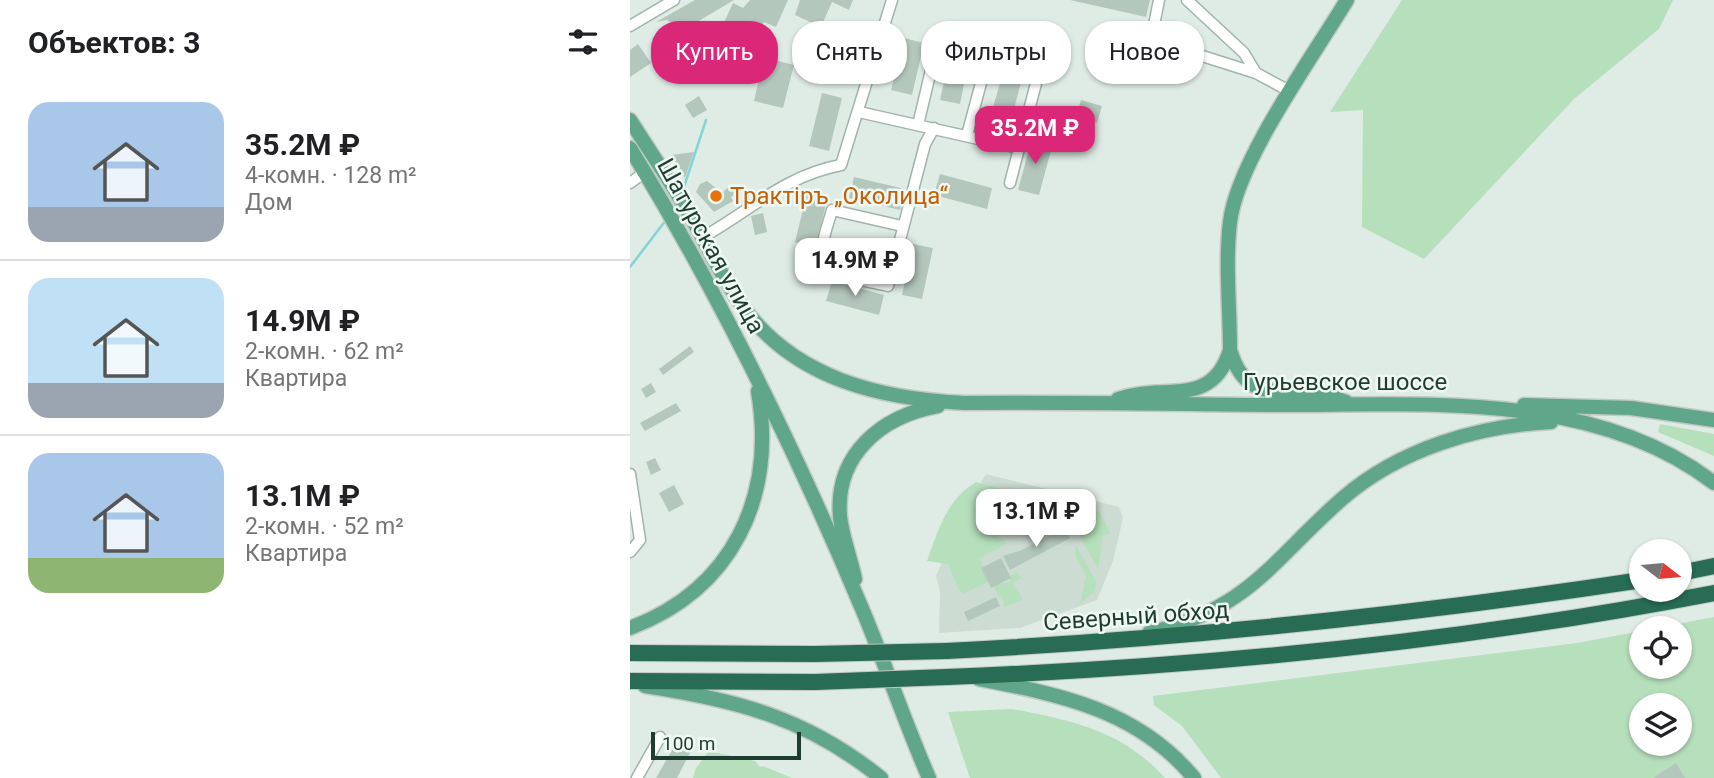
<!DOCTYPE html>
<html lang="ru">
<head>
<meta charset="utf-8">
<style>
  :root { --surface:#fff; --page:#f2f2f2; --text:#202124; --muted:#757577; --line:#e0e0e0; --accent:#db2777 }
  body { margin:0; font-family:Roboto,sans-serif; background:var(--page); color:var(--text); height:100vh; display:flex; flex-direction:column; font-size:26px; white-space:nowrap }
  * { box-sizing:border-box; margin:0 }
  p { font-size:23px; color:var(--muted) }
  .icon { flex:none; width:38px; height:38px; fill:none; stroke:currentColor; stroke-width:2; stroke-linecap:round; stroke-linejoin:round }
  .map { position:relative; flex:1; overflow:hidden }
  .drawer { display:flex; flex-direction:column; background:var(--surface); width:630px }
  .drawer>* { flex:none }
  .guide { position:absolute; left:21px; top:21px; width:665px; height:63px; display:flex; gap:14px }
  .needle { width:46px; rotate:106deg }
  .tools { position:absolute; left:999px; top:539px; display:grid; gap:14px }
  .tools a { display:grid; place-items:center; width:63px; height:63px; border-radius:50%; background:var(--surface); box-shadow:0 2px 5px #0004; font-size:35px }
  .scale { position:absolute; left:21px; bottom:18px; width:150px; box-sizing:border-box; padding-left:7px; border:4px solid #1e3d31; border-top:0; font-size:19px; line-height:24px; white-space:nowrap; color:#1e3d31; -webkit-text-stroke:5px #f0f8f3; paint-order:stroke }
  .price { position:absolute; translate:-50% -60px; padding:0 16px; border-radius:14px; background:#fff; color:#222; font-size:23px; line-height:46px; filter:drop-shadow(0 2px 4px #0008) }
  .price::after { content:''; position:absolute; left:50%; top:42px; width:21px; height:16px; margin-left:-10px; background:inherit; clip-path:polygon(0 0,100% 0,50% 100%) }
  .price.selected { background:var(--accent); color:#fff }
  ul { padding:0; list-style:none }
  li { display:flex; align-items:center; gap:21px; height:175px; padding:0 28px }
  li+li { border-top:2px solid var(--line) }
  li span { display:grid; place-items:center; flex:none; width:196px; height:140px; border-radius:21px; color:#555 }
  li>.icon { margin-inline-start:auto }
  span .icon { width:84px; height:84px; fill:#fffc; stroke-width:1 }
  li b { font-size:30px }
  h2 { display:flex; justify-content:space-between; align-items:center; height:84px; padding:0 28px; font-size:30px }
  .tag { padding:0 24px; border-radius:28px; background:var(--surface); box-shadow:0 2px 5px #0004; font-size:24px; line-height:63px }
  .tag.selected { background:var(--accent); color:#fff }
  main { display:flex; flex:1; min-height:0 }
  .map>svg:first-child { display:block }
  .built { fill:#cddcd3 }
  .green { fill:#b6dfbc; fill-rule:evenodd }
  .lines { fill:none; stroke-linecap:round; stroke-linejoin:round }
  .stream { stroke:#81d4d7; stroke-width:2.5 }
  .building { fill:#b4c7bd }
  .minor-casing { stroke:#a1b4ab; stroke-width:13 }
  .major-casing { stroke:#c0c9c5; stroke-width:17 }
  .highway-casing { stroke:#c0c9c5; stroke-width:18 }
  .minor { stroke:#fff; stroke-width:10 }
  .major { stroke:#5fa68b; stroke-width:14 }
  .highway { stroke:#286c56; stroke-width:16 }
  .highway-bridge-casing { stroke:#c0c9c5; stroke-width:18; stroke-linecap:butt }
  .highway-bridge { stroke:#286c56; stroke-width:16 }
  .food-dot { fill:#e8710a; stroke:#f0f8f3; stroke-width:2.5 }
  .labels { text-anchor:middle; stroke-width:5; stroke-linejoin:round; paint-order:stroke }
  .food-label { font-size:24px; fill:#c56008; stroke:#f0f8f3; text-anchor:start }
  .street-label { font-size:24px; fill:#1e3d31; stroke:#f0f8f3 }
</style>
</head>
<body>
<main>
<section class="drawer">
<h2>Объектов: 3<svg class="icon" aria-label="filters" viewBox="0 0 24 24"><path d="M4 7h16M4 17h16"/><circle cx="9" cy="7" r="2"/><circle cx="15" cy="17" r="2"/></svg></h2>
<ul>
<li><span style="background:linear-gradient(#a9c7e8 75%,#9aa5b1 0)"><svg class="icon" aria-label="home" viewBox="0 0 24 24"><path d="M3 11l9-7 9 7M6 9v11h12V9"/></svg></span><div><b>35.2M ₽</b><p>4-комн. · 128 m²</p><p>Дом</p></div></li>
<li><span style="background:linear-gradient(#bfe0f5 75%,#9aa5b1 0)"><svg class="icon" aria-label="home" viewBox="0 0 24 24"><path d="M3 11l9-7 9 7M6 9v11h12V9"/></svg></span><div><b>14.9M ₽</b><p>2-комн. · 62 m²</p><p>Квартира</p></div></li>
<li><span style="background:linear-gradient(#a9c7e8 75%,#8fb573 0)"><svg class="icon" aria-label="home" viewBox="0 0 24 24"><path d="M3 11l9-7 9 7M6 9v11h12V9"/></svg></span><div><b>13.1M ₽</b><p>2-комн. · 52 m²</p><p>Квартира</p></div></li>
</ul>
</section>
<div class="map">
<svg width="1084" height="778" viewBox="0 0 1084 778">
  <rect width="100%" height="100%" fill="#dfece5"/>
  <path class="built" d="M356,474L489,507L493,518L483,561L467,600L390,628L309,633L310,592L306,576L337,506Z"/>
  <path class="green" d="M772,0H1043L1029,29L944,99L794,259L732,227L733,110L700,112Z
    M1030,424L1084,434V456L1028,432Z
    M346,482L370,489L383,506L380,515L374,512L366,536L375,540L374,546L349,558L360,581L333,594L329,590L318,564L297,561C308,531 316,500 346,482Z
    M433,505L461,516L469,510L480,533L473,536L468,570Z
    M446,545L466,582L465,591L450,604L456,576L445,555Z
    M387,572L391,578L383,583L393,600L374,607L372,596L369,597L363,585L381,582L379,577Z
    M1084,617V778H591L552,726L524,705L523,696L947,643L1011,631L1012,667H1050V628H1026ZM1012,705H1050V744H1012Z
    M382,709C442,720 493,731 535,778H340L318,712Z
    M79,751L125,761L130,767L133,766L162,778H63L66,768Z"/>
  <g class="lines">
    <path class="stream" d="M52,193L76,120
      M0,267L36,220"/>
  </g>
  <path class="building" d="M65,0H104L52,31L37,20L26,22Z
    M120,0H158L146,27L134,22L132,26L127,24L118,44L99,38L100,36L90,31L103,3L113,8Z
    M170,0H223L219,10L202,2L191,27L165,15Z
    M440,0H520L516,17Z
    M274,38L294,43L282,95L261,90Z
    M8,44L21,63L0,77V50Z
    M322,45L341,49L330,104L310,100Z
    M377,58L396,64L382,116L362,111Z
    M144,60L164,65L153,108L124,101L131,70L141,72Z
    M533,70L544,72L542,84L531,82Z
    M192,93L212,98L199,151L179,146Z
    M69,96L77,110L63,118L55,105Z
    M451,100L472,106L467,123L446,117Z
    M402,138L423,143L409,195L388,190Z
    M64,152L55,178L41,155Z
    M310,174L362,188L357,209L304,195Z
    M224,177L275,189L270,210L219,198Z
    M77,181L92,193L101,185L106,194L101,197L103,201L84,212L66,192L70,184Z
    M178,189L198,195L186,247L165,242Z
    M133,213L137,232L125,235L121,216Z
    M283,244L303,248L292,299L272,295Z
    M202,281L254,295L249,315L196,301Z
    M60,346L64,352L33,375L29,369Z
    M21,383L26,392L16,398L11,389Z
    M46,403L51,411L15,431L10,423Z
    M25,458L31,470L21,475L16,462Z
    M44,485L54,504L39,512L29,493Z
    M434,528L440,538L380,570L373,556L392,550Z
    M371,558L381,578L361,588L351,568Z
    M366,597L370,606L338,621L334,612Z
    M46,743L61,751L47,778H26Z
    M1046,763L1055,778H1023Z"/>
  <g class="lines">
    <defs>
      <path id="minor" d="M529,0L522,35L528,42L626,73L661,92
        M557,0L614,53L626,73
        M0,26L44,0
        M229,112L388,148
        M288,125L310,32
        M337,135L361,46
        M0,183L15,172
        M380,183L410,68
        M272,226L202,210C199,222 193,235 193,247C191,277 238,281 258,286L295,144L304,128
        M73,237C121,210 154,176 211,165L262,0
        M0,474L10,540L0,552
        M7,778L30,737"/>
      <path id="major" d="M0,120C19,150 39,179 57,210C76,242 91,277 113,307C165,379 251,399 335,403C436,402 537,404 638,405C784,406 961,388 1084,483
        M0,148C90,295 166,451 233,611C256,666 275,723 299,778
        M488,399C534,383 582,409 600,350
        M716,402C707,399 698,394 689,393C647,388 616,403 600,350C600,308 595,263 600,222C607,161 684,55 717,0
        M894,405L1001,408L1084,420
        M225,579C221,559 212,537 210,516C205,454 252,416 308,406
        M0,628C103,589 146,497 128,391
        M519,633C620,609 642,560 713,498C770,449 847,426 921,422
        M349,679C431,695 508,710 564,778
        M15,686C107,700 177,718 251,778"/>
      <path id="highway" d="M1050,573L1084,566
        M316,651C550,639 781,615 1012,580
        M0,653L184,654
        M317,677C574,667 831,642 1084,593
        M0,681L185,682"/>
    </defs>
    <use href="#minor" class="minor-casing"/>
    <use href="#major" class="major-casing"/>
    <use href="#highway" class="highway-casing"/>
    <use href="#minor" class="minor"/>
    <use href="#major" class="major"/>
    <use href="#highway" class="highway"/>
    <defs>
      <path id="highway-bridge" d="M184,654L316,651
        M185,682L317,677"/>
    </defs>
    <use href="#highway-bridge" class="highway-bridge-casing"/>
    <use href="#highway-bridge" class="highway-bridge"/>
  </g>
  <circle class="food-dot" cx="86" cy="196" r="7"/>
  <g class="labels">
    <g class="food-label">
      <text x="100" y="204">Трактiръ „Околица“</text>
    </g>
    <g class="street-label">
      <text transform="translate(81 246) rotate(61)" y="8">Шатурская улица</text>
      <text x="715" y="390">Гурьевское шоссе</text>
      <text transform="translate(506 616) rotate(-4)" y="8">Северный обход</text>
    </g>
  </g>
</svg>
<div class="tools">
<a><svg class="needle" viewBox="-14 -14 28 28"><path d="M0-13l5 13h-10z" fill="#e53935"/><path d="M0 13l5-13h-10z" fill="#757577"/></svg></a>
<a><svg class="icon" aria-label="locate" viewBox="0 0 24 24"><circle cx="12" cy="12" r="6"/><path d="M12 2v4M12 18v4M2 12h4M18 12h4"/></svg></a>
<a><svg class="icon" aria-label="layers" viewBox="0 0 24 24"><path d="M12 4l9 5-9 5-9-5zM3 14l9 5 9-5"/></svg></a>
</div>
<div class="scale">100 m</div>
<b class="price selected" style="left:405px;top:166px">35.2M ₽</b>
<b class="price" style="left:225px;top:298px">14.9M ₽</b>
<b class="price" style="left:406px;top:549px">13.1M ₽</b>
<div class="guide">
<a class="tag selected">Купить</a>
<a class="tag">Снять</a>
<a class="tag">Фильтры</a>
<a class="tag">Новое</a>
</div>
</div>
</main>
</body>
</html>
